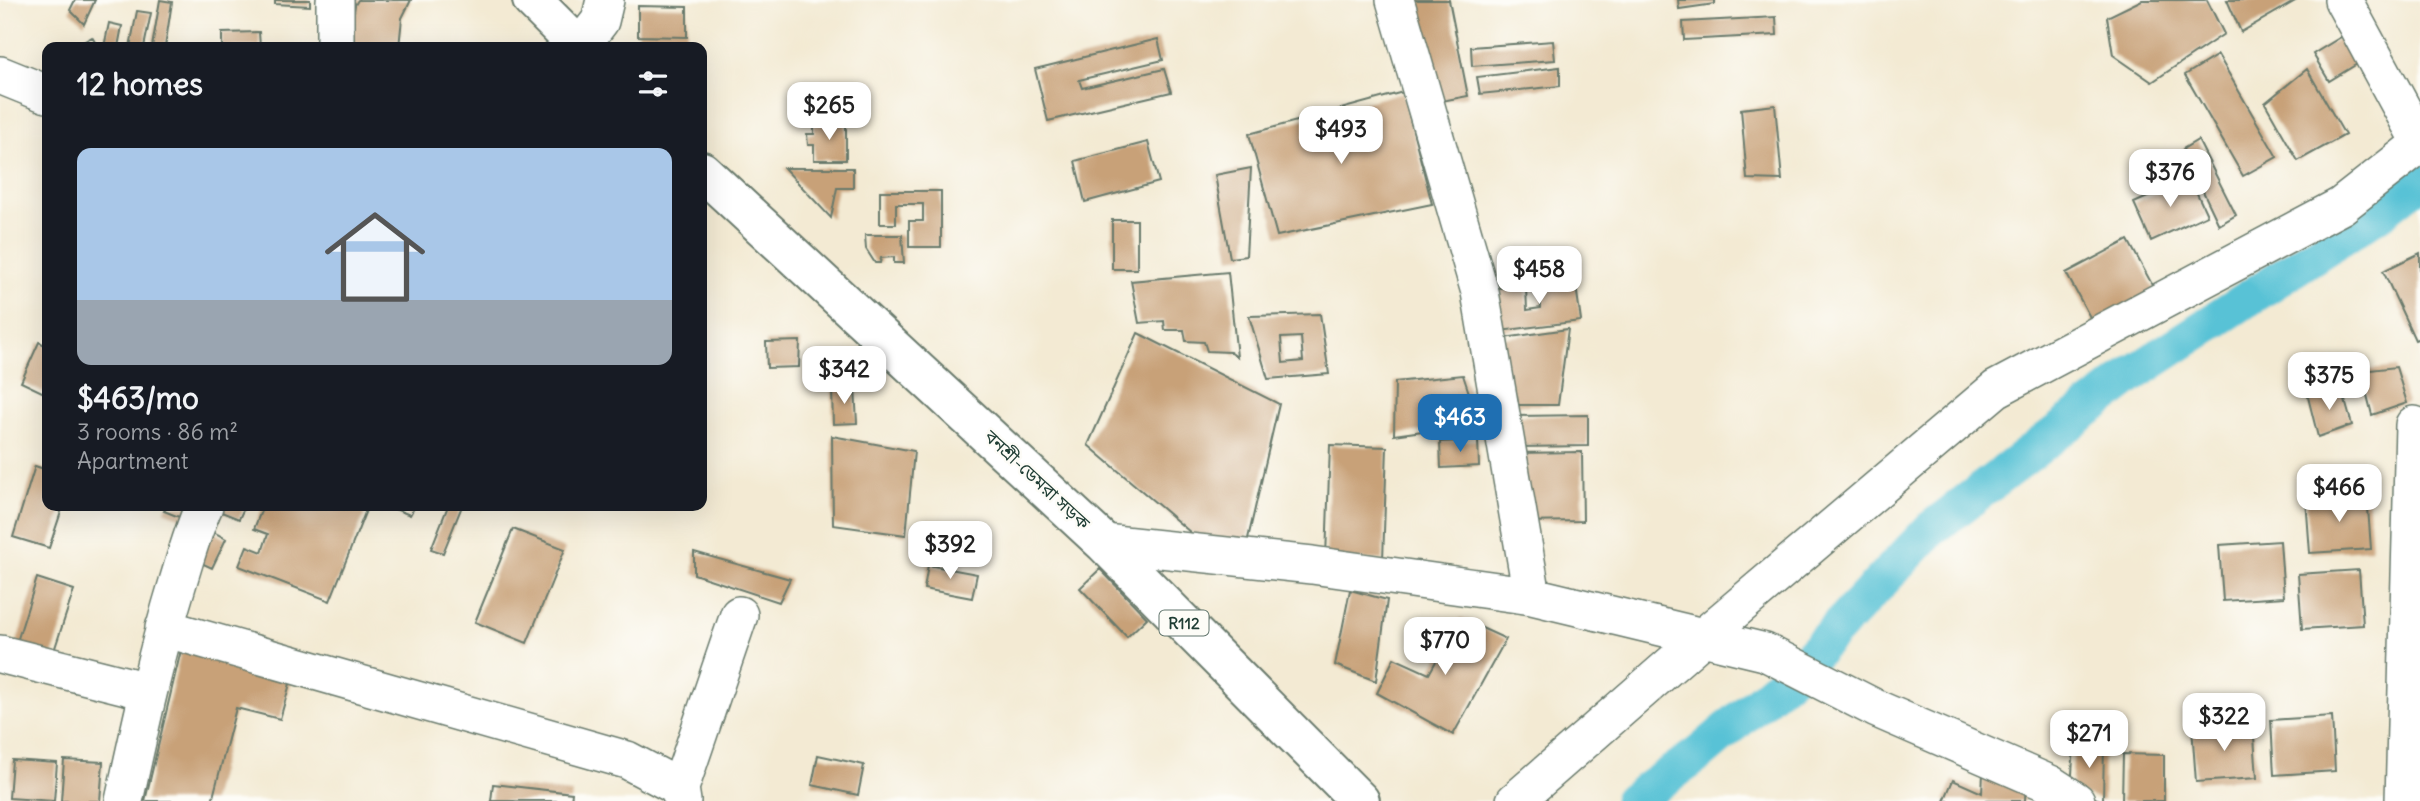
<!DOCTYPE html>
<html lang="en">
<head>
<meta charset="utf-8">
<style>
  :root { --surface:#171b24; --page:#20242c; --text:#f1f3f6; --muted:#9ea1a6; --line:#363941; --accent:#1f6fb2 }
  body { margin:0; font-family:Delius,"Noto Sans Bengali",sans-serif; background:var(--page); color:var(--text); height:100vh; display:flex; flex-direction:column; font-size:26px; white-space:nowrap }
  * { box-sizing:border-box; margin:0 }
  p { font-size:23px; color:var(--muted) }
  .icon { flex:none; width:38px; height:38px; fill:none; stroke:currentColor; stroke-width:2; stroke-linecap:round; stroke-linejoin:round }
  .map { position:relative; flex:1; overflow:hidden }
  .drawer { position:absolute; left:42px; top:42px; width:665px; height:469px; display:flex; flex-direction:column; background:var(--surface); border-radius:14px; box-shadow:0 7px 28px #0002 }
  .drawer>* { flex:none }
  .price { position:absolute; translate:-50% -60px; padding:0 16px; border-radius:14px; background:#fff; color:#222; font-size:23px; line-height:46px; filter:drop-shadow(0 2px 4px #0008) }
  .price::after { content:''; position:absolute; left:50%; top:42px; width:21px; height:16px; margin-left:-10px; background:inherit; clip-path:polygon(0 0,100% 0,50% 100%) }
  .price.on { background:var(--accent); color:#fff }
  ul { padding:0; list-style:none }
  li { display:grid; align-content:center; gap:14px; height:371px; padding:0 35px }
  li+li { border-top:2px solid var(--line) }
  li span { display:grid; place-items:center; height:217px; border-radius:14px; color:#555 }
  li>.icon { margin-inline-start:auto }
  span .icon { width:126px; height:126px; fill:#fffc; stroke-width:1 }
  li b { font-size:30px }
  h2 { display:flex; justify-content:space-between; align-items:center; height:84px; padding:0 35px; font-size:30px }
  .map>svg:first-child { display:block }
  .lines { fill:none; stroke-linecap:round; stroke-linejoin:round }
  .canal { stroke:#59c2d6; stroke-width:37 }
  .building { fill:#c8a178; fill-rule:evenodd }
  .minor-casing { stroke:#697a6c; stroke-width:40 }
  .primary-casing { stroke:#697a6c; stroke-width:42 }
  .minor { stroke:#fff; stroke-width:37 }
  .primary { stroke:#fff; stroke-width:38 }
  .labels { text-anchor:middle; stroke-width:5; stroke-linejoin:round; paint-order:stroke }
  .shield { fill:#fdfcf7; stroke:#62766e; stroke-width:2 }
  .shield-label { font-size:16px; font-weight:bold; fill:#1f3d34 }
  .street-label { font-size:18px; fill:#1f3d34; stroke:#fdfcf7 }
</style>
</head>
<body>
<div class="map">
<svg width="2420" height="801" viewBox="0 0 2420 801">
  <rect width="100%" height="100%" fill="#fdfcf7"/>
  <filter id="ink" filterUnits="userSpaceOnUse"><feTurbulence type="fractalNoise" baseFrequency=".0143" numOctaves="2"/><feDisplacementMap in="SourceGraphic" scale="14" xChannelSelector="R" yChannelSelector="G"/><feConvolveMatrix kernelMatrix="1 2 1 2 8 2 1 2 1" color-interpolation-filters="sRGB"/></filter>
  <filter id="wash" filterUnits="userSpaceOnUse"><feTurbulence type="fractalNoise" baseFrequency=".00686" numOctaves="4" result="noise"/><feDisplacementMap in="SourceGraphic" scale="28" xChannelSelector="R" yChannelSelector="G"/><feGaussianBlur stdDeviation="1.57" result="paint"/><feColorMatrix in="noise" values="0 0 0 0 0 0 0 0 0 0 0 0 0 0 0 0 0 1.4 0 .05"/><feComposite in="paint" operator="in"/></filter>
  <g filter="url(#wash)">
    <rect width="100%" height="100%" fill="#f3ead3"/>
    <g class="lines">
      <path class="canal" d="M1632,801L1699,754L1799,668L1931,529L2136,372L2383,210L2420,181"/>
    </g>
    <g id="blocks">
      <path class="building" d="M75,0H95L84,24L70,10Z
        M160,0L172,2L165,47H152Z
        M275,0H310V6L275,4Z
        M358,0H411L402,18L399,47H349L355,5Z
        M1410,0H1449L1468,96L1431,103Z
        M1678,0H1715V4L1679,9Z
        M2142,0H2207L2224,34L2152,82L2113,55L2107,17Z
        M2227,0H2297L2241,32Z
        M638,6L687,7V37L638,36Z
        M137,11L151,13L144,47H130Z
        M1776,17L1777,35L1684,40L1683,22Z
        M109,23L122,26L118,47H104Z
        M259,32L260,47H222V33Z
        M2346,34L2362,61L2329,81L2313,54Z
        M92,37L98,47H74Z
        M1158,39L1163,60L1079,80L1082,88L1164,69L1171,92L1048,121L1035,69Z
        M1553,41L1555,60L1472,66L1471,47Z
        M2218,55L2277,157L2243,176L2185,75Z
        M1560,67V86L1480,94L1477,77Z
        M2307,69L2345,135L2298,161L2265,103Z
        M1403,92L1432,204L1277,236L1249,134Z
        M1775,105L1782,180L1747,179L1741,109Z
        M846,124V160H814V145H808L807,134H814V125Z
        M2198,140L2236,215L2219,225L2183,149Z
        M1148,142L1159,182L1085,202L1075,161Z
        M784,168H853V188H837L831,218Z
        M1251,168L1246,256L1230,258L1215,175Z
        M2190,178L2207,215L2151,241L2134,203Z
        M880,191H941V247H909V221H923V204H896V224H880Z
        M1112,220H1137V269H1112Z
        M865,235H902L904,263H894V257L881,258L880,263H875L866,249Z
        M2128,240L2160,299L2098,332L2066,273Z
        M2420,253V338L2415,340L2383,271Z
        M1228,272L1237,357L1230,352L1207,351L1204,342L1186,341L1184,330H1165L1164,321L1139,323L1131,281Z
        M1575,279L1581,321L1500,331L1495,288L1526,287L1527,310L1541,308L1540,281Z
        M1320,314L1329,374L1268,379L1249,316ZM1301,337L1303,361L1283,363L1281,338Z
        M1568,329L1558,405H1498L1496,339Z
        M1138,333L1279,404L1247,543L1197,538L1088,445Z
        M800,341L799,367L767,368L766,342Z
        M39,342L47,346V385L44,393L21,382Z
        M2396,367L2407,403L2372,415L2361,371Z
        M1463,375L1479,423L1394,435L1395,382Z
        M855,388L857,423L833,424L832,389Z
        M2342,390L2352,425L2318,437L2307,393Z
        M1588,415V446L1509,447V416Z
        M832,436L914,451L906,535L833,525Z
        M1478,440L1479,466L1441,468L1440,442Z
        M1330,445L1387,447L1383,560L1326,558Z
        M1582,452L1583,521L1519,522L1518,453Z
        M35,466L47,470V506H63L49,548L13,537Z
        M2367,494L2371,549L2310,553L2306,499Z
        M167,506H190L184,519L164,511Z
        M216,506H245L239,519L214,509Z
        M263,506H355L366,510L330,601L239,566L247,546L262,552L268,534L254,529Z
        M387,506H415L410,515Z
        M448,506H462L443,553L431,549Z
        M513,529L565,549L527,643L475,622Z
        M210,530L226,539L212,568L195,560Z
        M2280,541L2284,597L2223,601L2219,545Z
        M694,552L790,579L779,602L694,574Z
        M928,565L977,574L972,598L924,589Z
        M1100,569L1147,618L1127,637L1080,588Z
        M2359,570L2363,625L2302,629L2298,574Z
        M37,578L74,590L51,660L15,648Z
        M1350,590L1387,600L1376,681L1335,665Z
        M1460,618L1506,639L1453,735L1377,693L1394,658L1429,674Z
        M182,646L293,673L280,719L236,708L212,801H145Z
        M2332,716L2335,771L2274,775L2271,720Z
        M2253,723L2257,778L2196,782L2192,727Z
        M2074,743H2104L2103,801L2071,790Z
        M2123,754L2164,755V801H2122Z
        M818,755L864,765L858,795L812,785Z
        M12,760L57,763L54,801L9,798Z
        M64,760L103,762L100,801H61Z
        M1983,773L2026,776L2025,801H1944L1953,780L1982,793Z
        M493,784L572,793L571,801H491Z"/>
    </g>
  </g>
  <g filter="url(#ink)">
    <use href="#blocks" fill-opacity="0" stroke="#697a6c" stroke-width="2"/>
    <g class="lines">
      <defs>
        <path id="minor" d="M335,0V47
          M1395,0L1480,292L1532,596
          M2343,0L2420,142
          M580,47L600,21L605,0
          M0,75L47,94
          M1104,543L1312,565L1532,596L1765,652L1877,709L2050,784L2076,801
          M164,628L627,760L680,788L682,801
          M0,654L147,691
          M680,788L739,615
          M124,801C140,727 156,654 178,582C186,556 193,530 204,506
          M1515,801L1703,637L1996,389L2341,206L2420,144
          M2404,801L2414,425"/>
        <path id="primary" d="M532,0L579,47
          M702,171L1104,543L1360,801"/>
      </defs>
      <use href="#minor" class="minor-casing"/>
      <use href="#primary" class="primary-casing"/>
      <use href="#minor" class="minor"/>
      <use href="#primary" class="primary"/>
    </g>
  </g>
  <g class="labels">
    <rect class="shield" x="1159.5" y="610.5" width="49" height="25" rx="5"/>
    <g class="shield-label">
      <text x="1184" y="629">R112</text>
    </g>
    <g class="street-label">
      <text transform="translate(1037 480) rotate(43)" y="6">বনশ্রী-ডেমরা সড়ক</text>
    </g>
  </g>
</svg>
<b class="price" style="left:829px;top:142px">$265</b>
<b class="price" style="left:1341px;top:166px">$493</b>
<b class="price" style="left:2170px;top:209px">$376</b>
<b class="price" style="left:1539px;top:306px">$458</b>
<b class="price" style="left:844px;top:406px">$342</b>
<b class="price" style="left:2329px;top:412px">$375</b>
<b class="price on" style="left:1460px;top:454px">$463</b>
<b class="price" style="left:2339px;top:524px">$466</b>
<b class="price" style="left:950px;top:581px">$392</b>
<b class="price" style="left:1445px;top:677px">$770</b>
<b class="price" style="left:2224px;top:753px">$322</b>
<b class="price" style="left:2089px;top:770px">$271</b>
<section class="drawer">
<h2>12 homes<svg class="icon" aria-label="filters" viewBox="0 0 24 24"><path d="M4 7h16M4 17h16"/><circle cx="9" cy="7" r="2"/><circle cx="15" cy="17" r="2"/></svg></h2>
<ul>
<li><span style="background:linear-gradient(#a9c7e8 70%,#9aa5b1 0)"><svg class="icon" aria-label="home" viewBox="0 0 24 24"><path d="M3 11l9-7 9 7M6 9v11h12V9"/></svg></span><div><b>$463/mo</b><p>3 rooms · 86 m²</p><p>Apartment</p></div></li>
</ul>
</section>
</div>
</body>
</html>
